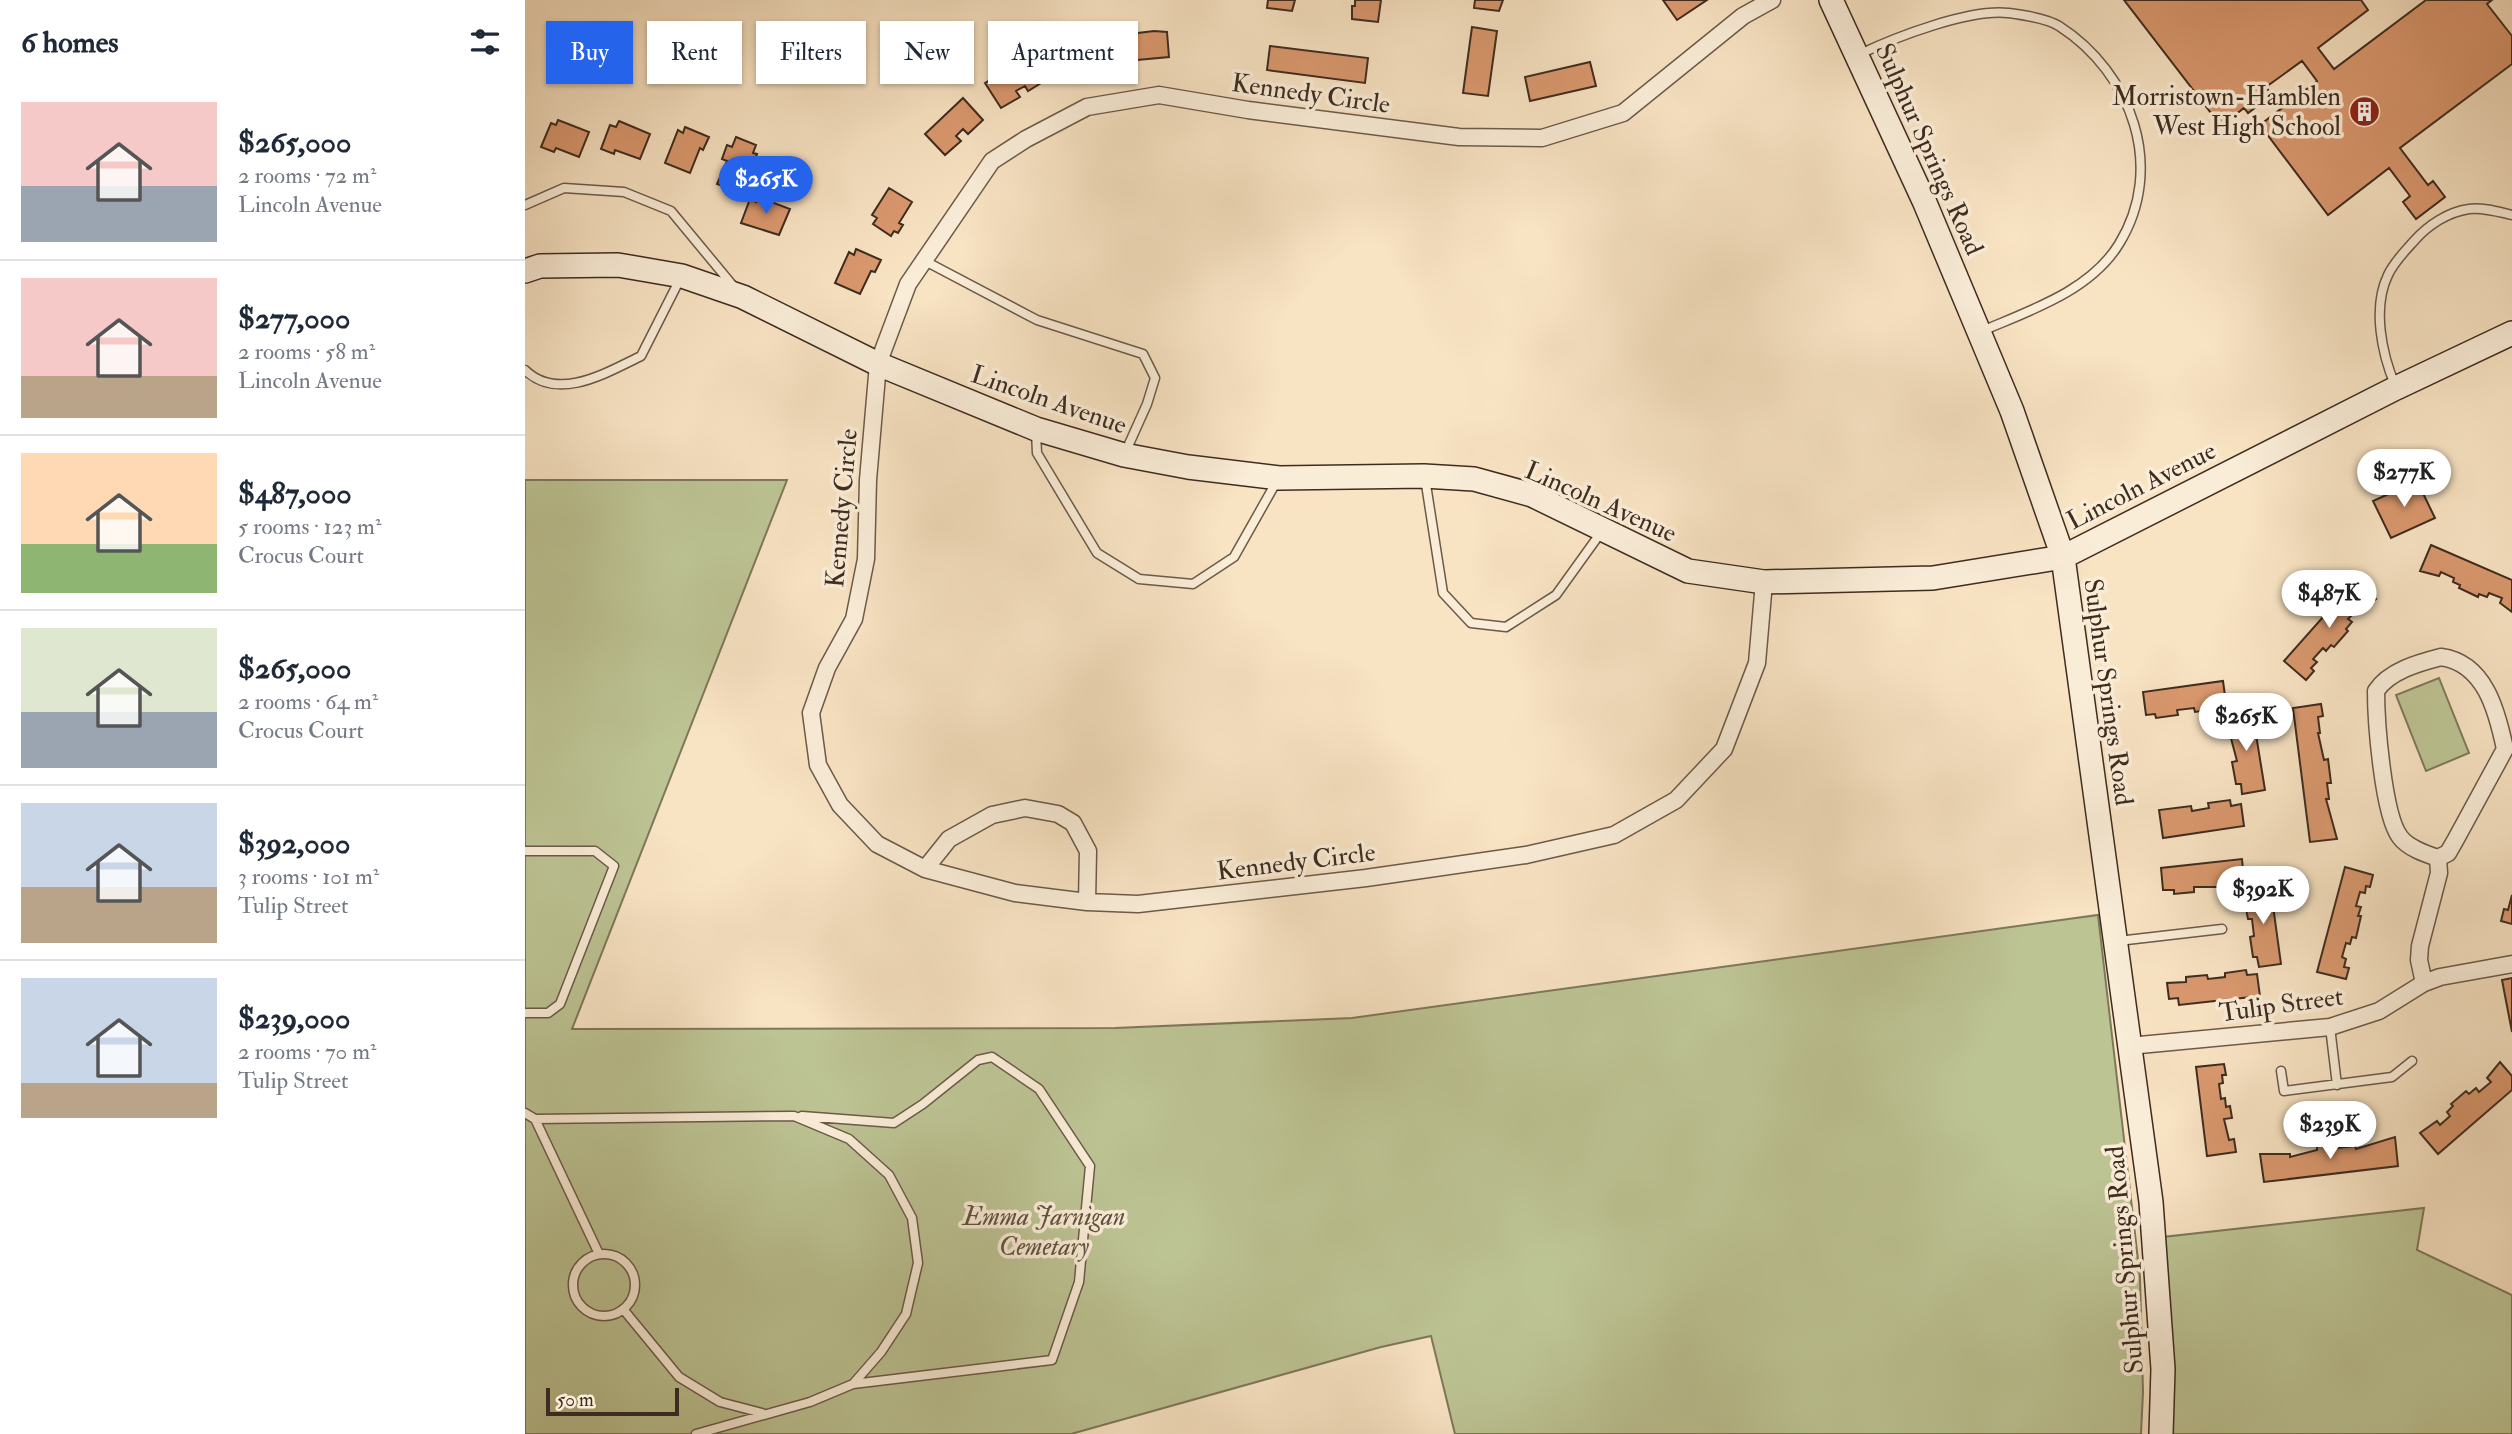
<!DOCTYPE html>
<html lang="en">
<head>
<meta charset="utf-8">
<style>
  :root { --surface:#fff; --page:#f6f6f7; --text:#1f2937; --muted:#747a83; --line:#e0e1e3; --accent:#2563eb }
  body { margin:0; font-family:"IM FELL Double Pica",serif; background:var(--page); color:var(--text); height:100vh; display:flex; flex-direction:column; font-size:26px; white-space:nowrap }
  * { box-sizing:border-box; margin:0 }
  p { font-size:23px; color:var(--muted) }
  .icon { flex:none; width:38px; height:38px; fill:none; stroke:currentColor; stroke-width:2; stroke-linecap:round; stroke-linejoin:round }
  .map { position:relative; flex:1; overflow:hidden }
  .sheet { display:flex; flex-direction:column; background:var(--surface); width:525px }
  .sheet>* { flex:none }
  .hud { position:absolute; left:21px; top:21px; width:665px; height:63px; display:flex; gap:14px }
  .scale { position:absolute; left:21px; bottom:18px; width:133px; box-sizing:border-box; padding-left:7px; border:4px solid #3e2c20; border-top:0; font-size:19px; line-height:24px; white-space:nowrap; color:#3e2c20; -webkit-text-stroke:5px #faedd8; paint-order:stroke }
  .price { position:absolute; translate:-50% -60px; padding:0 16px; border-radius:24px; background:#fff; color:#222; font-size:23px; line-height:46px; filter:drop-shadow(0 2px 4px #0008) }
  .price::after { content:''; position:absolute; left:50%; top:42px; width:21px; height:16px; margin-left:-10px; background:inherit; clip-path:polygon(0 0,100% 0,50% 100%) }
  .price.active { background:var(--accent); color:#fff }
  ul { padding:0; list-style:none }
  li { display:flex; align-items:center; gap:21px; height:175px; padding:0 21px }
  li+li { border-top:2px solid var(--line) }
  li span { display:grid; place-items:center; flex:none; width:196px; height:140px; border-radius:0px; color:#555 }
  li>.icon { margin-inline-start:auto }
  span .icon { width:84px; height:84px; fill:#fffc; stroke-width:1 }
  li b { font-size:30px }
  h2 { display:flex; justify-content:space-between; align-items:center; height:84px; padding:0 21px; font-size:30px }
  .chip { padding:0 24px; border-radius:0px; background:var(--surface); box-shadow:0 2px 5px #0004; font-size:24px; line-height:63px }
  .chip.active { background:var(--accent); color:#fff }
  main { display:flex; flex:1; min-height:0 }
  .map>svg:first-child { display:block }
  .green { fill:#bdc494; stroke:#7e785a; stroke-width:2 }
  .building { fill:#da986e; stroke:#3e2c20; stroke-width:2 }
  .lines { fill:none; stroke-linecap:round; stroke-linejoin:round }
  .lane-casing { stroke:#6c5a49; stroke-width:11 }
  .street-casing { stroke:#6c5a49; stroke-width:19 }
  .secondary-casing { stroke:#3e2c20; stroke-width:26 }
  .lane { stroke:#faedd8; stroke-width:8 }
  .street { stroke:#faedd8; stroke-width:16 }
  .secondary { stroke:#faedd8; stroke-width:23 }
  .labels { text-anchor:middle; stroke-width:7; stroke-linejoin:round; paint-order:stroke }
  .street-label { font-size:26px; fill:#3e2c20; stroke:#faedd8 }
  .poi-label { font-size:26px; fill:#3e2c20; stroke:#faedd8; text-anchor:end }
  .park-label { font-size:26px; font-style:italic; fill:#5e523d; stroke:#faedd8 }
</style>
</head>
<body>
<main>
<section class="sheet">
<h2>6 homes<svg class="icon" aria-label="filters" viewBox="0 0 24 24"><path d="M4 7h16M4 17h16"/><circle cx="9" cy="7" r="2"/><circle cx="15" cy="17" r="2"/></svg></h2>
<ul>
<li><span style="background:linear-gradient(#f6c9c9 60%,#9aa5b1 0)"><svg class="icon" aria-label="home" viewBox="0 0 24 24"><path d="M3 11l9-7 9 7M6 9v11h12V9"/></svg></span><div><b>$265,000</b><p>2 rooms · 72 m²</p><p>Lincoln Avenue</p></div></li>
<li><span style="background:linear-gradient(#f6c9c9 70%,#b9a48a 0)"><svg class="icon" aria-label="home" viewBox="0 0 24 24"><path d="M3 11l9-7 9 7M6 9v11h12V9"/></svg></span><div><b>$277,000</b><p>2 rooms · 58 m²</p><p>Lincoln Avenue</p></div></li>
<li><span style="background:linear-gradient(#ffd9b3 65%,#8fb573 0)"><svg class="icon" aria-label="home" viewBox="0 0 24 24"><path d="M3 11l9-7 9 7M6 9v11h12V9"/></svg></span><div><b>$487,000</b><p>5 rooms · 123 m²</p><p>Crocus Court</p></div></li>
<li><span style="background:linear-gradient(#dfe7d0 60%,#9aa5b1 0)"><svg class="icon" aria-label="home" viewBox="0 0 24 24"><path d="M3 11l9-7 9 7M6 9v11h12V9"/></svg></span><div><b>$265,000</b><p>2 rooms · 64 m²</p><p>Crocus Court</p></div></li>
<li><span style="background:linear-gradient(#c9d6e8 60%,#b9a48a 0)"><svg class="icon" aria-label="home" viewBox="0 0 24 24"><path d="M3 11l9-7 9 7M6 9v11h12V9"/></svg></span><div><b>$392,000</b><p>3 rooms · 101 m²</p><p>Tulip Street</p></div></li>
<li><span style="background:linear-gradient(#c9d6e8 75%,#b9a48a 0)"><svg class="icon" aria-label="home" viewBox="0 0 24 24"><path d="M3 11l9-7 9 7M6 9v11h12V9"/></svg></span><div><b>$239,000</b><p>2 rooms · 70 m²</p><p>Tulip Street</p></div></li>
</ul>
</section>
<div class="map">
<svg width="1987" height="1434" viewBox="0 0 1987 1434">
  <rect width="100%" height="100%" fill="#f8e3c3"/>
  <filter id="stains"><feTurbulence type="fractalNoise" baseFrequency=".00286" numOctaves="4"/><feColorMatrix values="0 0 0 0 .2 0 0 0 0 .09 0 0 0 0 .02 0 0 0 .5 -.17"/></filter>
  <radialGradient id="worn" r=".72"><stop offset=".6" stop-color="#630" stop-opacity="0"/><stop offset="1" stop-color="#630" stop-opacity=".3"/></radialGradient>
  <path class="green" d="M0,480H262L47,1029L590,1028L827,1018L1573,915L1615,1277L1618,1392L1616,1434H930L906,1336L856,1347L546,1434H0Z
    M1914,678L1944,753L1901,771L1871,695Z
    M1899,1208L1892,1250L1987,1295V1434H1636L1629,1238Z"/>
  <path class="building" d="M743,0H770L767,11L742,8Z
    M830,0H856L853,22L827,19V6H830Z
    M950,0H978L974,11L949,8Z
    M1138,0H1182L1152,20Z
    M1599,0H1836L1843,10L1793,48L1809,69L1901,0H1967L1962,4L1987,36V64L1875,148L1903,185L1908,181L1920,197L1891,219L1878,202L1885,196L1864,168L1803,215L1735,125L1792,81L1777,61L1741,87L1747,95L1723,113L1719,108L1696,126Z
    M947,27L972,31L963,96L938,93Z
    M629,31L642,32L644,57L558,65L556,40Z
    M745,46L843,58L840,83L742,70Z
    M505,55L521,80L503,91L500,86L491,91L495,97L476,108L460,83Z
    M1065,62L1071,86L1005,101L1000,77Z
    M438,98L458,120L443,134L438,129L431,136L436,141L420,155L400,134Z
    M33,120L64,132L54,157L31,148L29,152L16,147L26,123L31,125Z
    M94,121L125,134L115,159L90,150L89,154L76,149L85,125L91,127Z
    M160,127L184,137L178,150L175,148L165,173L140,163L153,130L158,133Z
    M211,137L231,145L228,153L232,154L216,193L192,184L202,161L197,159L202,145L207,147Z
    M364,188L387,202L374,223L378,225L373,233L369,231L366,236L348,224L352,218L347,215Z
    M233,197L265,209L254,235L216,223L225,199L231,202Z
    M331,249L356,260L350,272L346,271L335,294L310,283L324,252L329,255Z
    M1892,481L1910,518L1866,538L1848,501Z
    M1906,545L1987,580V612L1975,603L1977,598L1964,593L1962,597L1954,594L1953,597L1934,588L1935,585L1928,582L1929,578L1916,572L1914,576L1895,571Z
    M1830,581L1851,599L1835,612L1832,610L1823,619L1827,622L1821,629L1823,631L1809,647L1806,645L1801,651L1798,648L1788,659L1792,662L1786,668L1789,671L1781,680L1759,661Z
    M1698,681L1701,703L1691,704V709L1670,712L1669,708L1652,710L1653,715L1631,718L1630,714L1621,715L1618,692Z
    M1796,704L1798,716L1793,717L1795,733H1793L1799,760L1803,759L1806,783H1802L1804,799H1801L1812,839L1785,842L1768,708Z
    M1727,710L1740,790L1717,794L1716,784H1711L1707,762L1712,761L1702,723L1707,722L1706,713Z
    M1705,800L1706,806L1716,804L1719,826L1638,838L1634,810L1666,806L1667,811L1684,808L1683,803Z
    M1717,859L1719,881L1708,883L1709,887H1669V892L1649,894V890H1638L1636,868Z
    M1820,867L1848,875L1845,887L1841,886L1840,893L1835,892L1831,906L1836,907L1833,916H1836L1831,938L1827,937L1825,944L1821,943L1817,957L1821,959L1819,967L1824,968L1821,979L1792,972Z
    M1745,884L1756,964L1734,967L1732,957H1728L1725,937L1729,936L1727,919H1723L1719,898L1724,897L1723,887Z
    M1987,895V924L1976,921L1979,909L1983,910Z
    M1721,970L1722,975L1732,974L1735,996L1654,1005L1653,998L1644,999L1642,983L1661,982V977L1682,975L1683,979L1700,977V973Z
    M1987,978V1032L1977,980Z
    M1975,1062L1987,1076V1090L1913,1154L1895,1133L1912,1121L1915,1125L1925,1116L1922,1112L1928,1106L1926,1104L1941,1091L1944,1094L1951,1088L1954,1092L1966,1082L1962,1078Z
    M1699,1064L1701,1075H1697L1698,1083L1694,1084L1696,1099L1700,1098L1701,1107L1705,1106L1707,1118L1699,1119L1704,1140L1709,1139L1711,1152L1682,1156L1671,1067Z
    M1870,1137L1873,1166L1739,1182L1735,1154H1765V1157L1792,1150V1146L1813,1144V1148L1830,1146L1831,1149Z"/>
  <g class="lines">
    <defs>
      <path id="lane" d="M1335,54C1371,37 1443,9 1483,13C1498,15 1521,18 1534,26C1607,73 1641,168 1594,244C1565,291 1506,310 1457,331
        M0,205L39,188L99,192L146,211L209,287
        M400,261L512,320L618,354L630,378L622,404L600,453
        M0,370C33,402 81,373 116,356L155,279
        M1870,385C1857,354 1847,308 1863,275C1869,262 1880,251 1889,241C1903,225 1923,212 1944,209C1958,207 1974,212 1987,215
        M511,432L512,453L572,553L614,579L668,584L709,557L753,479
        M900,478L918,593L946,623L981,627L1031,595L1077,531
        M0,851H70L89,866L35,1004L23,1013H0
        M1593,941L1697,929
        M1805,1027L1812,1085
        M1756,1071L1759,1091L1867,1077L1887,1061
        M0,1113L10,1119L74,1254
        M277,1116L369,1123L398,1104L453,1060L467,1057L514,1089L565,1166L554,1282L527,1360L328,1384
        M10,1119L269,1116L324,1139L364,1175L387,1218L393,1263L381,1314L356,1352L328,1384L285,1402L171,1434
        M48 1285a31 31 0 1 1 62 0a31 31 0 1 1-62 0Z
        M98,1309L154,1377L195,1402L237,1413"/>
      <path id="street" d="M1239,582L1232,663L1199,749L1151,800L1089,835L1001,855L841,878L613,904L562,902L490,893L400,869L352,844L315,805L293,765L286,713L302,668L329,619L341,559L343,480L353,364L383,284L467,161L501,139L562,107L634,95L723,110L934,137L1017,138L1098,113L1218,16L1247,0
        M1916,657C1960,663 1972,711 1980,749L1931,839L1923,853L1913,858C1901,854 1883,848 1875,837C1858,815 1851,721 1851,691C1864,671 1893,663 1916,657Z
        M400,869L424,839L467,815L500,808L533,814L548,823L563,851L562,902
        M1899,983L1894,960L1895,946L1914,873L1913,858
        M1604,1046L1805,1027L1854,1011L1899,983L1915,977L1987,964"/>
      <path id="secondary" d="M1306,0L1400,203L1454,332L1487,411L1538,557L1626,1202L1638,1369L1636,1434
        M0,271L15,266L93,265L157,276L218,297L353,364L511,429L599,455L663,467L754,478L899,476L949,479L1007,495L1163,571L1239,582L1408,578L1538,557L1871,388L1987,333"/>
    </defs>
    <use href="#lane" class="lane-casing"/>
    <use href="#street" class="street-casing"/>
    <use href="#secondary" class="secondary-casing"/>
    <use href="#lane" class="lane"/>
    <use href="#street" class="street"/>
    <use href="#secondary" class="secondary"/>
  </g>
  <defs>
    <symbol id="building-disc" viewBox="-11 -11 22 22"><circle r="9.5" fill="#8f2418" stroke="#faedd8"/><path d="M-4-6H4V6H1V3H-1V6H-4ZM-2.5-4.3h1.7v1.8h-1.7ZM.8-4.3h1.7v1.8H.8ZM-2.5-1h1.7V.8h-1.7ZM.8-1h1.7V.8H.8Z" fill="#fff"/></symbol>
  </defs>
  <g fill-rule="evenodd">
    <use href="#building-disc" x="1822" y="94" width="35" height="35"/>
  </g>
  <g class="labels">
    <g class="street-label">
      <text transform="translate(786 93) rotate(8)" y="9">Kennedy Circle</text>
      <text transform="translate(1405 149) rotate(66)" y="9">Sulphur Springs Road</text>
      <text transform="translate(524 399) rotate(19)" y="9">Lincoln Avenue</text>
      <text transform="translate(1616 485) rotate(-27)" y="9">Lincoln Avenue</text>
      <text transform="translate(1076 501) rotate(24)" y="9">Lincoln Avenue</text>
      <text transform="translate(316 508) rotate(-85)" y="9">Kennedy Circle</text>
      <text transform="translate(1584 692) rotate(82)" y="9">Sulphur Springs Road</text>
      <text transform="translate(771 861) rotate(-7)" y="9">Kennedy Circle</text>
      <text transform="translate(1756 1004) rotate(-8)" y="9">Tulip Street</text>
      <text transform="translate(1599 1260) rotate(-95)" y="9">Sulphur Springs Road</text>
    </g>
    <g class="poi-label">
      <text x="1816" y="105">Morristown-Hamblen<tspan x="1816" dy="30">West High School</tspan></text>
    </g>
    <g class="park-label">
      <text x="519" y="1225">Emma Jarnigan<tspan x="519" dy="30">Cemetary</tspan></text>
    </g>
  </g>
  <rect width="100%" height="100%" filter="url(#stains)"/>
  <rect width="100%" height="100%" fill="url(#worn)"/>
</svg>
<div class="scale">50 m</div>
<b class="price active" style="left:241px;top:216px">$265K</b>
<b class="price" style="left:1879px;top:509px">$277K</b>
<b class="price" style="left:1804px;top:630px">$487K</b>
<b class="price" style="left:1721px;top:753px">$265K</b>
<b class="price" style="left:1738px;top:926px">$392K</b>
<b class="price" style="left:1805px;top:1161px">$239K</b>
<div class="hud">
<a class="chip active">Buy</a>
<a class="chip">Rent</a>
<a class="chip">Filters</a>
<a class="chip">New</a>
<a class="chip">Apartment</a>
</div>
</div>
</main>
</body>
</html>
